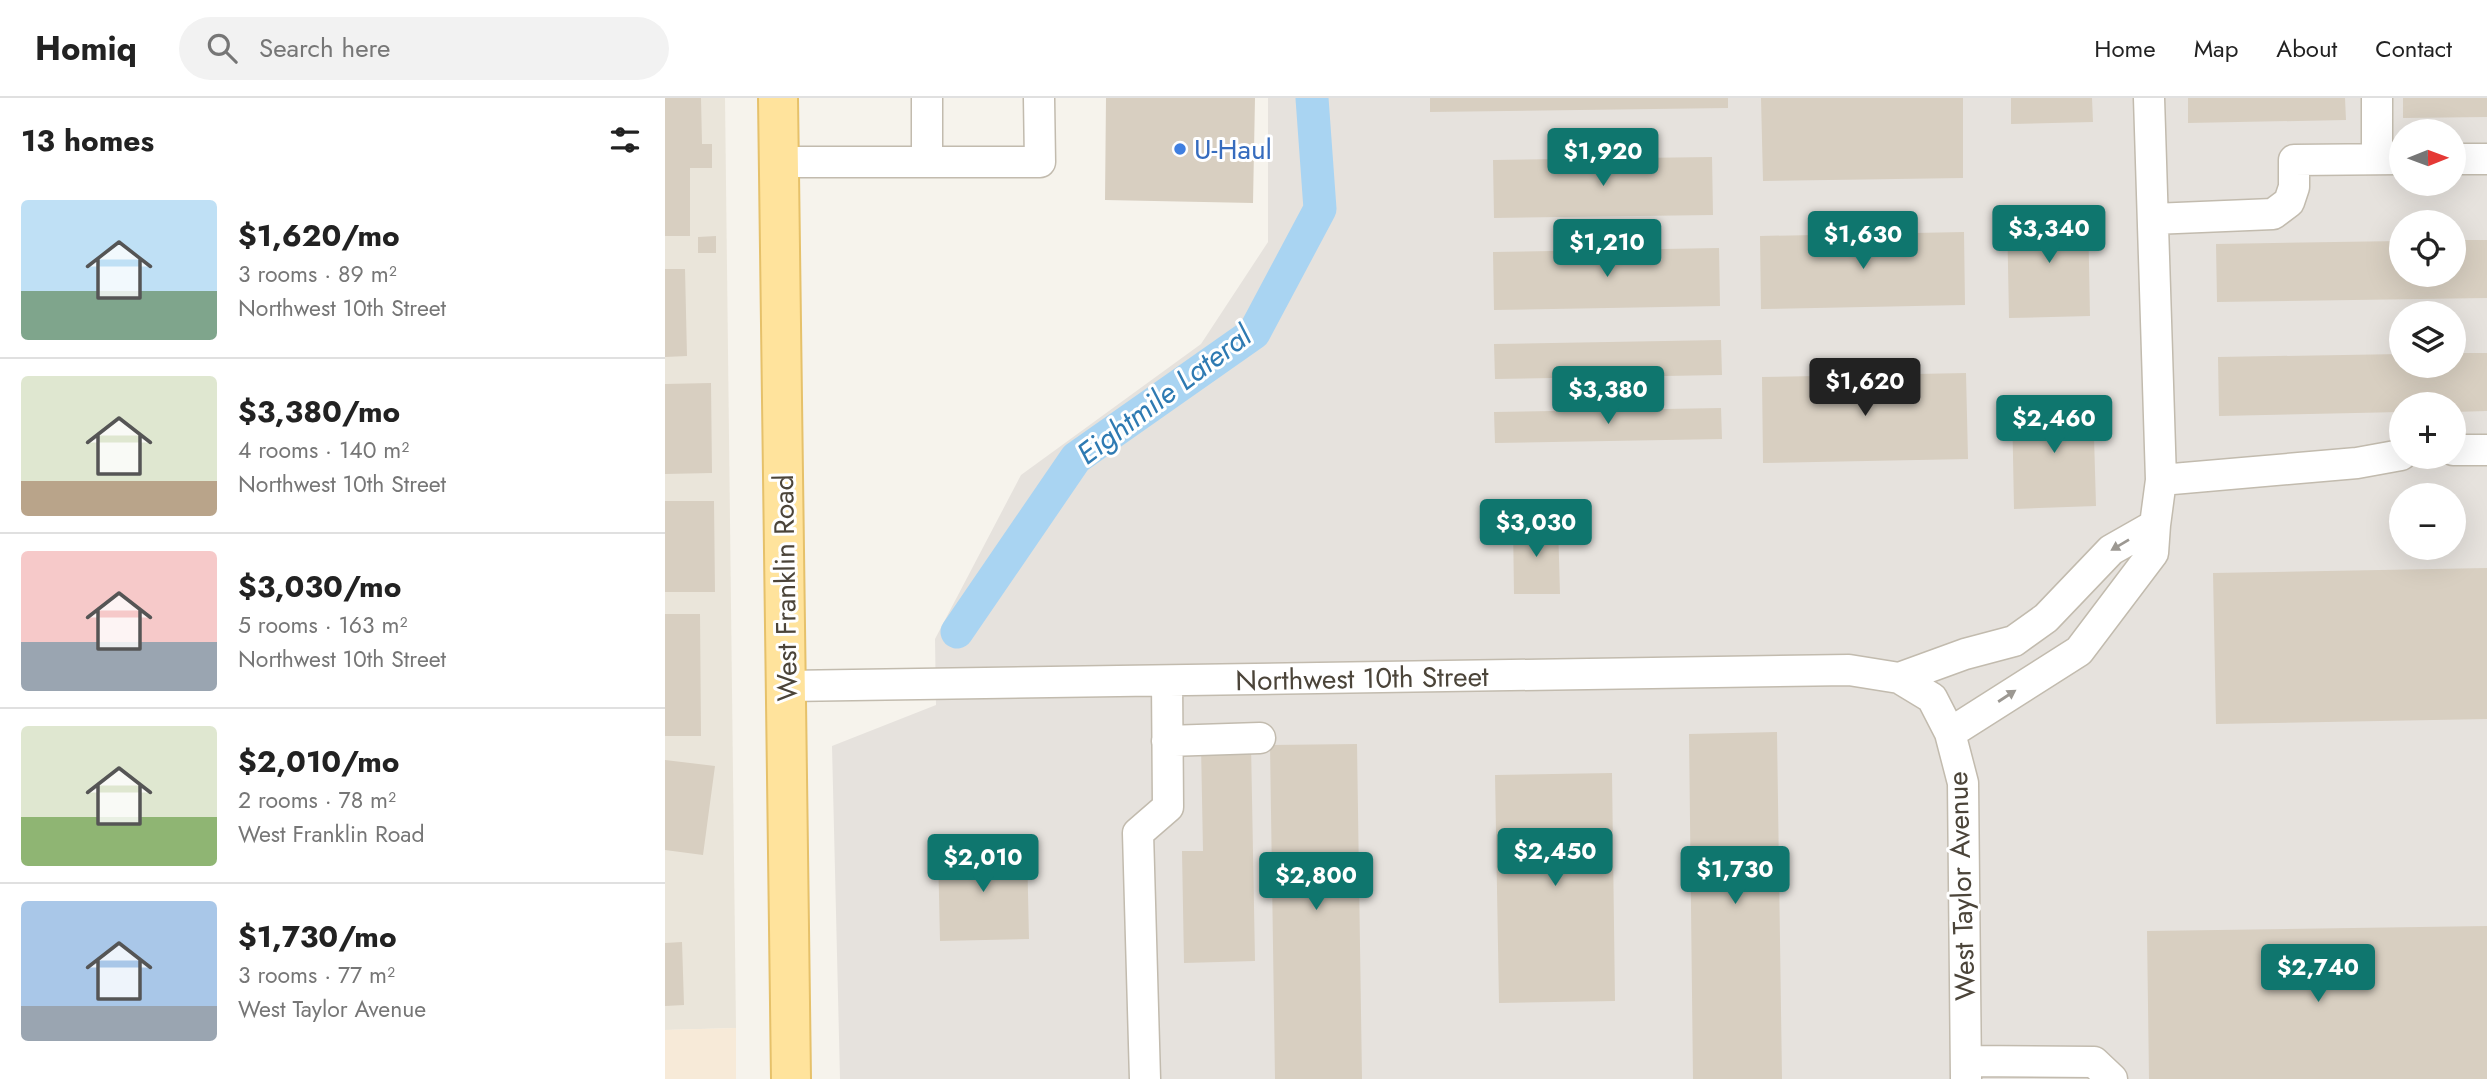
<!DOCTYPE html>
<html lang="en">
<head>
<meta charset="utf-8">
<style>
  :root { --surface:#fff; --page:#f2f2f2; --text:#222; --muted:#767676; --line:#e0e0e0; --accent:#0f766e }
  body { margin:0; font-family:Jost,sans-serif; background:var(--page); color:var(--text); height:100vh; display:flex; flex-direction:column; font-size:26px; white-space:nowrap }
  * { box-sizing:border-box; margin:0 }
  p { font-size:23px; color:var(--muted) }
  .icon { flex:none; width:38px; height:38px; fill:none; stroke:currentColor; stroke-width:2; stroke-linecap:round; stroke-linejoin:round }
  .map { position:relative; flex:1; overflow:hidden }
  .sheet { display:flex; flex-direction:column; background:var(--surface); width:665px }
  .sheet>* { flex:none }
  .needle { width:46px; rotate:89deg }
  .tools { position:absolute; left:1724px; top:21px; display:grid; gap:14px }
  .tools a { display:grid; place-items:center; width:77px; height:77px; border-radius:50%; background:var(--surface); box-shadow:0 7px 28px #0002; font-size:35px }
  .price { position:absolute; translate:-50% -60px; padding:0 16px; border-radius:7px; background:var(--accent); color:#fff; font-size:23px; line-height:46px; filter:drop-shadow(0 2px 4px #0008) }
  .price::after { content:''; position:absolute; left:50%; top:42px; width:21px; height:16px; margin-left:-10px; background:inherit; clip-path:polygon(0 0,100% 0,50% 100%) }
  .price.selected { background:#222; color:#fff }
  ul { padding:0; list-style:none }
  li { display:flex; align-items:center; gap:21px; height:175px; padding:0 21px }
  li+li { border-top:2px solid var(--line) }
  li span { display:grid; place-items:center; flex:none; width:196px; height:140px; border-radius:7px; color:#555 }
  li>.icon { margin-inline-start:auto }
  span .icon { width:84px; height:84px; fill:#fffc; stroke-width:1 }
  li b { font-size:30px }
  h2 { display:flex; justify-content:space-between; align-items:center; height:84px; padding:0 21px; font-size:30px }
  header { display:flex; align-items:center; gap:42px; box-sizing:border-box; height:98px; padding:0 35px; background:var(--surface); border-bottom:2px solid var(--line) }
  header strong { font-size:33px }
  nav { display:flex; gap:38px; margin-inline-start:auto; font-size:24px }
  .search { width:490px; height:63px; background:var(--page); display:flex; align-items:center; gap:18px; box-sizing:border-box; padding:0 24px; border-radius:38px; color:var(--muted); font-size:26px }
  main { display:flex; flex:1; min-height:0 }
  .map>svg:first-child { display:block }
  .residential { fill:#eae5da }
  .commercial { fill:#f7ead8 }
  .industrial { fill:#e6e2dd; fill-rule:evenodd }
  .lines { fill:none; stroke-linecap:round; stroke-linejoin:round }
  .canal { stroke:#a9d4f2; stroke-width:33 }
  .building { fill:#d8cfc1 }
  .minor-casing { stroke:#c2bbae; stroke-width:33 }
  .major-casing { stroke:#e6c16a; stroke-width:42 }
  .minor { stroke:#fff; stroke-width:30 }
  .major { stroke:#ffe39c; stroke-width:38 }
  .oneway { fill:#9c9892 }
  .shop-dot { fill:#3f7fe0; stroke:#fff; stroke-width:2.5 }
  .labels { text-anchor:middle; stroke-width:6; stroke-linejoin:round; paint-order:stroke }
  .shop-label { font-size:28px; fill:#366cbe; stroke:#fff; text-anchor:start }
  .street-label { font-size:28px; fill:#4b4439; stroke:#fff }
  .water-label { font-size:30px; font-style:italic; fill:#2e7ab2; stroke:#fff }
</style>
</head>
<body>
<header>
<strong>Homiq</strong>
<div class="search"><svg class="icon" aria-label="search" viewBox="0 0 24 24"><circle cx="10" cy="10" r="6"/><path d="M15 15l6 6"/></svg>Search here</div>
<nav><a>Home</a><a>Map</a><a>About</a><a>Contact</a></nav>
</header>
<main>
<section class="sheet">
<h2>13 homes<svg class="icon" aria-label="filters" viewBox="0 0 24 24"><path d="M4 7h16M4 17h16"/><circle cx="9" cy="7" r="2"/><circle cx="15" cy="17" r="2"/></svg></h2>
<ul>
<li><span style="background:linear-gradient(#bfe0f5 65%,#7fa58c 0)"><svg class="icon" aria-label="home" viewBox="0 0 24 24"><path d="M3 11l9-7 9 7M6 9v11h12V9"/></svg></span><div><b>$1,620/mo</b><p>3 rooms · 89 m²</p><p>Northwest 10th Street</p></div></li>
<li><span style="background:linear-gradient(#dfe7d0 75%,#b9a48a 0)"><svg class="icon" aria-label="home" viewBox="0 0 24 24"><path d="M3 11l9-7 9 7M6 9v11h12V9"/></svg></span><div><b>$3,380/mo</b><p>4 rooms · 140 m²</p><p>Northwest 10th Street</p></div></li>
<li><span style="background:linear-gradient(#f6c9c9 65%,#9aa5b1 0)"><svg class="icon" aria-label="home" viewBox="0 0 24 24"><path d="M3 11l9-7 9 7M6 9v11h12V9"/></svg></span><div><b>$3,030/mo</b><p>5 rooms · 163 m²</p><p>Northwest 10th Street</p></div></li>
<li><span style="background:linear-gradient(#dfe7d0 65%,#8fb573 0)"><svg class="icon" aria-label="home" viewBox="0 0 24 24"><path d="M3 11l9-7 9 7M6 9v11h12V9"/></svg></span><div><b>$2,010/mo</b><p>2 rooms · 78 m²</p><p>West Franklin Road</p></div></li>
<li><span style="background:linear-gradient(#a9c7e8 75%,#9aa5b1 0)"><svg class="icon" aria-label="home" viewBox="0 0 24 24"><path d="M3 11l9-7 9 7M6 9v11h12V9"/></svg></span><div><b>$1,730/mo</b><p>3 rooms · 77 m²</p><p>West Taylor Avenue</p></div></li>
</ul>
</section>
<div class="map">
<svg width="1822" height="981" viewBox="0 0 1822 981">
  <rect width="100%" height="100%" fill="#f6f3ec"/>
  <path class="residential" d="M0,0H60L71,930L0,932Z"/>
  <path class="commercial" d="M71,930V981H0V932Z"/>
  <path class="industrial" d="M603,0H1822V981H175L167,648L271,607L270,541L356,377L536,246L603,144ZM1736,33H1788V86H1736ZM1736,124H1788V177H1736ZM1736,215H1788V268H1736ZM1736,306H1788V359H1736ZM1736,397H1788V450H1736Z"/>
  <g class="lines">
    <path class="canal" d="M292,534L411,360L589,235L655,111L647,0"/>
  </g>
  <path class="building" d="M0,0H36L37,46H47V70H25V138H0Z
    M441,0H590L588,105L440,102Z
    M765,0H1063V10L765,14Z
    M1096,0H1298V80L1098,83Z
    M1346,0H1427L1428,24L1346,26Z
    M1523,0H1680L1681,22L1523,25Z
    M1738,0H1822V19L1738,20Z
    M1047,59L1048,117L829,120L828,62Z
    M1423,114L1425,218L1344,220L1342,116Z
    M1299,134L1300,207L1096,211L1095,138Z
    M51,138V155H33V139Z
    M1788,142H1822V200L1552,204L1551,146L1736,143V177H1788Z
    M1054,150L1055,208L829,212L828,154Z
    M0,171H20L22,258L0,259Z
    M1056,242L1057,277L830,281L829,246Z
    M1788,255H1822V313L1788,314V306H1736V314L1554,318L1553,259L1736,256V268H1788Z
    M1301,275L1303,361L1098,365L1097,279Z
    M46,285L47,375L0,376V286Z
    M1428,304L1431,408L1349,411L1347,306Z
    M1056,310L1057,341L830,345L829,314Z
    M0,403H49L50,494H0Z
    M848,426H893L895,496H849Z
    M1822,470V621L1551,626L1548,475Z
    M0,516H35L36,638H0Z
    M1112,634L1117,981H1028L1024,636Z
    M586,646L590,863L519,865L517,753H538L536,647Z
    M692,646L697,981H610L605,647Z
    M0,662L50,668L38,757L0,752Z
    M947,675L950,903L834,905L830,677Z
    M362,750L364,841L275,843L273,752Z
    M1822,828V981H1484L1482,833Z
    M17,844L19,907L0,908V845Z"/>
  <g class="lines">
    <defs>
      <path id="minor" d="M262,0V64
        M1484,0L1496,382L1490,427
        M1712,0V61
        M1788,61H1822
        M114,64H375L374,0
        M1488,121L1608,116L1624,104L1629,89V62L1736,61
        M1788,352H1822
        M1496,382L1692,365L1736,357
        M1234,580L1300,556L1349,543L1381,520L1446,452L1490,427L1488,455L1414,553L1285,635
        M122,588L1184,572L1234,580L1267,600L1285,635L1298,685L1301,981
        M502,643L595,640
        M1301,963L1429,964L1447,981
        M480,981L473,735L503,709L502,583"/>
      <path id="major" d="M113,0L126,981"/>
    </defs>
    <use href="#minor" class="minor-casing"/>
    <use href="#major" class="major-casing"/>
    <use href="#minor" class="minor"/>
    <use href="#major" class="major"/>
  </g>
  <defs><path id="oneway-solid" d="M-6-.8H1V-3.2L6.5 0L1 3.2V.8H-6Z" transform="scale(1.75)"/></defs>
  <g class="oneway">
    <use href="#oneway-solid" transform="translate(1455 447) rotate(149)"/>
    <use href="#oneway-solid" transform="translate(1342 598) rotate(-33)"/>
  </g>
  <circle class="shop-dot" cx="515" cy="51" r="7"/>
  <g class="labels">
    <g class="shop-label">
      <text x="529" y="61">U-Haul</text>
    </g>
    <g class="street-label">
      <text transform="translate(120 490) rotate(-91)" y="10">West Franklin Road</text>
      <text transform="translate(697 580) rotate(-1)" y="10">Northwest 10th Street</text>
      <text transform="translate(1296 788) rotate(-92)" y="10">West Taylor Avenue</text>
    </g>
    <g class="water-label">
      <text transform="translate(499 297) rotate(-37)" y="10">Eightmile Lateral</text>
    </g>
  </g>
</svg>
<div class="tools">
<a><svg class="needle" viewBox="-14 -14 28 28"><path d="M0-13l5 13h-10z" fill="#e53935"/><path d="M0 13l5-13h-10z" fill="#767676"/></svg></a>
<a><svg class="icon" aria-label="locate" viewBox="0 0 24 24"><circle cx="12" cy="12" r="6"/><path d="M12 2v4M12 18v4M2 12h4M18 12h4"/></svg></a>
<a><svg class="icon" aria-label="layers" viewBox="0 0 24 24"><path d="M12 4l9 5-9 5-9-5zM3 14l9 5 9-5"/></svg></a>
<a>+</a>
<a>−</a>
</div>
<b class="price" style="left:938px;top:90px">$1,920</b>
<b class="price" style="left:1384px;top:167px">$3,340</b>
<b class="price" style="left:1198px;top:173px">$1,630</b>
<b class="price" style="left:942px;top:181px">$1,210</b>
<b class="price selected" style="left:1200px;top:320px">$1,620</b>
<b class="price" style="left:943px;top:328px">$3,380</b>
<b class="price" style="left:1389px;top:357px">$2,460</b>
<b class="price" style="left:871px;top:461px">$3,030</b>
<b class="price" style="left:890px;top:790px">$2,450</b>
<b class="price" style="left:318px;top:796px">$2,010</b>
<b class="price" style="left:1070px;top:808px">$1,730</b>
<b class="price" style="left:651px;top:814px">$2,800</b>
<b class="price" style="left:1653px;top:906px">$2,740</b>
</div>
</main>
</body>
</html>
